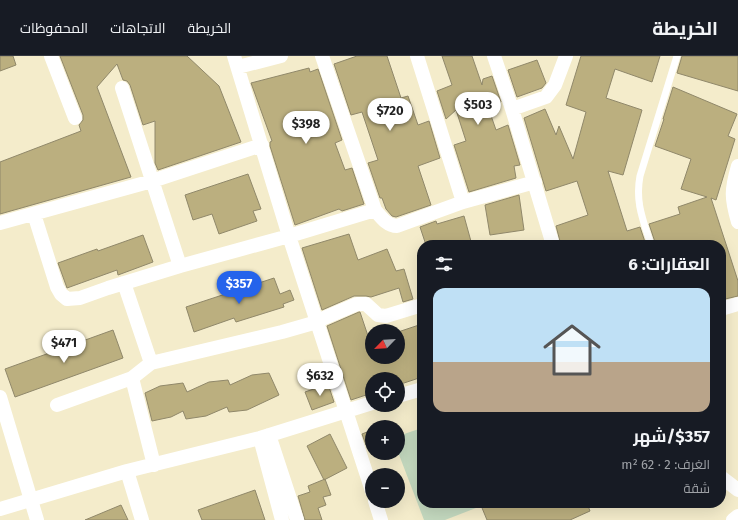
<!DOCTYPE html>
<html lang="ar">
<head>
<meta charset="utf-8">
<style>
  :root { --surface:#171b24; --page:#242831; --text:#f1f3f6; --muted:#9ea1a6; --line:#363941; --accent:#2563eb }
  body { margin:0; font-family:"Fira Sans",Cairo,sans-serif; background:var(--page); color:var(--text); direction:rtl; height:100vh; display:flex; flex-direction:column; font-size:15px; white-space:nowrap }
  * { box-sizing:border-box; margin:0 }
  p { font-size:13px; color:var(--muted) }
  .icon { flex:none; width:22px; height:22px; fill:none; stroke:currentColor; stroke-width:2; stroke-linecap:round; stroke-linejoin:round }
  .map { position:relative; flex:1; overflow:hidden; direction:ltr }
  .drawer { position:absolute; left:417px; top:184px; width:309px; height:268px; display:flex; flex-direction:column; background:var(--surface); border-radius:16px; box-shadow:0 4px 16px #0002; direction:rtl }
  .drawer>* { flex:none }
  .needle { width:26px; rotate:245deg }
  .controls { position:absolute; left:365px; top:268px; display:grid; gap:8px }
  .controls a { display:grid; place-items:center; width:40px; height:40px; border-radius:50%; background:var(--surface); box-shadow:0 4px 16px #0002; font-size:20px }
  .price { position:absolute; translate:-50% -34px; padding:0 9px; border-radius:14px; background:#fff; color:#222; font-size:13px; line-height:26px; filter:drop-shadow(0 1px 2px #0008) }
  .price::after { content:''; position:absolute; left:50%; top:24px; width:12px; height:9px; margin-left:-6px; background:inherit; clip-path:polygon(0 0,100% 0,50% 100%) }
  .price.selected { background:var(--accent); color:#fff }
  ul { padding:0; list-style:none }
  li { display:grid; align-content:center; gap:8px; height:212px; padding:0 16px }
  li+li { border-top:1px solid var(--line) }
  li span { display:grid; place-items:center; height:124px; border-radius:12px; color:#555 }
  li>.icon { margin-inline-start:auto }
  span .icon { width:72px; height:72px; fill:#fffc; stroke-width:1 }
  li b { font-size:17px }
  h2 { display:flex; justify-content:space-between; align-items:center; height:48px; padding:0 16px; font-size:17px }
  header { display:flex; align-items:center; gap:24px; box-sizing:border-box; height:56px; padding:0 20px; background:var(--surface); border-bottom:1px solid var(--line) }
  header strong { font-size:19px }
  nav { display:flex; gap:22px; margin-inline-start:auto; font-size:14px }
  .map>svg:first-child { display:block }
  .green { fill:#c4d9bf }
  .building { fill:#bbaf7f; stroke:#90886a }
  .lines { fill:none; stroke-linecap:round; stroke-linejoin:round }
  .lane { stroke:#fff; stroke-width:7 }
  .street { stroke:#fff; stroke-width:14 }
</style>
</head>
<body>
<header>
<strong>الخريطة</strong>
<nav><a>الخريطة</a><a>الاتجاهات</a><a>المحفوظات</a></nav>
</header>
<div class="map">
<svg width="738" height="464" viewBox="0 0 738 464">
  <rect width="100%" height="100%" fill="#f4eccb"/>
  <path class="green" d="M422,372V447H474L476,452L445,464H424L398,396V380Z"/>
  <path class="building" d="M0,0H13L16,9L0,15Z
    M60,0H187L219,30L241,86L158,114L155,107V65L143,69L130,29L127,25L123,24L117,8L97,31L131,121L0,158V106L81,75L79,69L83,64V59Z
    M357,0H387L401,42L408,40L418,69L429,65L440,102L418,110L431,149L396,161L392,160L386,153L382,142H380L368,107L378,104L362,56L351,59L334,8Z
    M442,0H472L482,29L483,23L492,20L501,46L488,51L496,74L508,69L520,109L514,110L516,122L469,136L454,89L466,85L456,54L446,63L437,35L452,29Z
    M581,0H660L652,26L615,13L606,42L642,54L623,119L608,115L627,175L640,171L646,189H561L556,170L588,159L577,125L546,135L524,62L545,53L556,79L559,70L573,103L586,56L566,49Z
    M682,0H738V35L677,17Z
    M537,4L546,27L542,32L517,41L508,14Z
    M309,12L310,16L318,13L342,84L335,87L345,114L352,112L364,148L342,155L339,153L295,169L270,90V86L272,85L251,27Z
    M673,31L737,58L728,80L735,83L716,144L711,142L738,225V240L721,244V189H656L649,168L680,158L678,151L707,141L681,133L691,103L655,90L664,63H663Z
    M248,118L261,153L253,155L257,165L219,178L212,158L193,164L185,139Z
    M519,139L524,174L490,179L485,149Z
    M464,160L472,189H426L420,171L436,165L437,168Z
    M349,178L358,204L387,193L396,215L404,213L413,243L403,246L399,232L371,241L366,240H354L322,254L302,192Z
    M143,179L153,206L118,219L117,214L67,232L58,207L97,193L98,195Z
    M274,222L280,238L290,234L294,244L283,248L284,251L236,266L234,262L194,276L186,251Z
    M359,256H360L370,286L372,285V301H398V276L422,268V321L398,329V323H372V337L351,344L327,270Z
    M113,274L123,302L15,341L5,313Z
    M269,317L279,339L247,354L229,356L227,351L206,360L186,363L183,355L171,361L152,365L145,337L160,330L183,327L187,336L209,326L228,324L230,329L252,319Z
    M328,328L334,346L312,354L305,336Z
    M372,374V387L366,389L362,378Z
    M330,378L347,412L324,424L307,390Z
    M325,423L331,439L323,441L326,449L318,452L322,464H305L298,440L310,436L308,430Z
    M255,434L265,464H202L198,454Z
    M480,447H587L590,455L570,464H487Z
    M121,449L128,464H85Z"/>
  <g class="lines">
    <path class="lane" d="M651,189C643,164 635,146 640,120L677,0"/>
    <path class="street" d="M51,0L75,62
      M234,0L289,180L372,435
      M322,0L375,154C381,161 387,170 397,170L463,146L535,126
      M417,0L463,146
      M494,0L512,53L553,189
      M238,11L281,0
      M122,32L180,210
      M512,53L546,41L555,29L566,0
      M738,110C731,134 731,142 738,166
      M34,158L57,231L61,238L67,243L80,242L108,232L180,210L289,180L375,154
      M0,167L152,125L262,89
      M124,227L151,307
      M721,253L738,248
      M132,322L154,409
      M398,340L422,333
      M0,341L37,464
      M57,349L132,322L151,307L282,276L310,268L357,248H366L378,259L386,260L422,249
      M269,379L297,464
      M260,382L282,464
      M127,415L142,464
      M721,421L738,434
      M375,445L381,464
      M0,453L127,415L260,382L372,347
      M733,464L738,460"/>
  </g>
</svg>
<div class="controls">
<a><svg class="needle" viewBox="-14 -14 28 28"><path d="M0-13l5 13h-10z" fill="#e53935"/><path d="M0 13l5-13h-10z" fill="#9ea1a6"/></svg></a>
<a><svg class="icon" aria-label="locate" viewBox="0 0 24 24"><circle cx="12" cy="12" r="6"/><path d="M12 2v4M12 18v4M2 12h4M18 12h4"/></svg></a>
<a>+</a>
<a>−</a>
</div>
<b class="price" style="left:478px;top:70px">$503</b>
<b class="price" style="left:390px;top:76px">$720</b>
<b class="price" style="left:306px;top:89px">$398</b>
<b class="price selected" style="left:239px;top:249px">$357</b>
<b class="price" style="left:64px;top:308px">$471</b>
<b class="price" style="left:320px;top:341px">$632</b>
<section class="drawer">
<h2>العقارات: 6<svg class="icon" aria-label="filters" viewBox="0 0 24 24"><path d="M4 7h16M4 17h16"/><circle cx="9" cy="7" r="2"/><circle cx="15" cy="17" r="2"/></svg></h2>
<ul>
<li><span style="background:linear-gradient(#bfe0f5 60%,#b9a48a 0)"><svg class="icon" aria-label="home" viewBox="0 0 24 24"><path d="M3 11l9-7 9 7M6 9v11h12V9"/></svg></span><div><b>$357/شهر</b><p>الغرف: 2 · 62 m²</p><p>شقة</p></div></li>
</ul>
</section>
</div>
</body>
</html>
